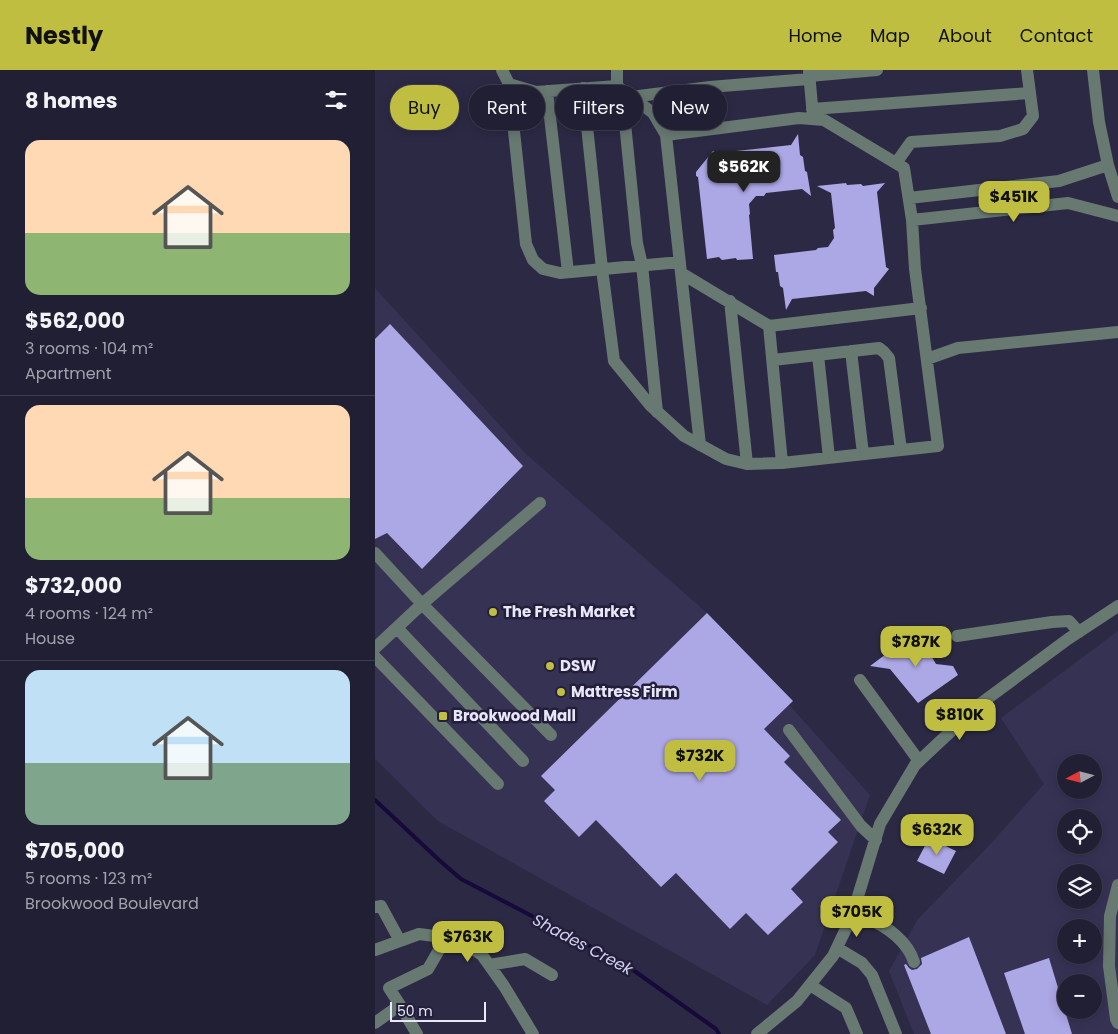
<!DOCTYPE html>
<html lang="en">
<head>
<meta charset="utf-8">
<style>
  :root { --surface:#211f34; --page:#2d2c40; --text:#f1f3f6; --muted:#a2a2ac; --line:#3e3d4f; --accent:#c0be40 }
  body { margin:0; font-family:Poppins,sans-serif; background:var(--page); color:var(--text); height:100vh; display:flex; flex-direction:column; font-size:19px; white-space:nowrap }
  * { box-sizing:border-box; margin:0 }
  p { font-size:16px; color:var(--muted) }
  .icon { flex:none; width:28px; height:28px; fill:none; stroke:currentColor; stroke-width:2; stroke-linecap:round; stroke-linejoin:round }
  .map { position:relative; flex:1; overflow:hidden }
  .sheet { display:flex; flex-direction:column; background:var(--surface); width:375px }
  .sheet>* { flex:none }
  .top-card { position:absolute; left:15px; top:15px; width:475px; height:45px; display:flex; gap:10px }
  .needle { width:32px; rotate:263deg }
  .controls { position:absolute; left:682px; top:684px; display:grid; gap:10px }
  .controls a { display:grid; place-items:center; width:45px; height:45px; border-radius:50%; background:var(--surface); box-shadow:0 2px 12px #0003,0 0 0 1px var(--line); font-size:25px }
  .scale { position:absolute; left:15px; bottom:12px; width:96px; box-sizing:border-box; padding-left:5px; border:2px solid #e8e7fa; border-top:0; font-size:14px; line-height:18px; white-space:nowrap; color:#e8e7fa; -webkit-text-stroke:4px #231f3a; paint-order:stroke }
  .price { position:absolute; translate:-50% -42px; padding:0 11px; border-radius:10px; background:var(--accent); color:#111; font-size:16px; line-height:32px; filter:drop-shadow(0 1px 2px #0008) }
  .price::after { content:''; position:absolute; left:50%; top:30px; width:15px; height:11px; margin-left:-8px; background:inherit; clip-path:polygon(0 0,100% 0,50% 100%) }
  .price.active { background:#222; color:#fff }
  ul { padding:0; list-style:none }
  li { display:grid; align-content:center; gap:10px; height:265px; padding:0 25px }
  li+li { border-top:1px solid var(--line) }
  li span { display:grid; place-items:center; height:155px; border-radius:15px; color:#555 }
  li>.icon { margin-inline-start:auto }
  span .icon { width:90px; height:90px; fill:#fffc; stroke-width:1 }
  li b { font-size:21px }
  h2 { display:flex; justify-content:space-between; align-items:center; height:60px; padding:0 25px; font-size:21px }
  .tag { padding:0 18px; border-radius:22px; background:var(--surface); box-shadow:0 2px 12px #0003,0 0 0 1px var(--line); font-size:18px; line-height:45px }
  .tag.active { background:var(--accent); color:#111 }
  header { display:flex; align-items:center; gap:30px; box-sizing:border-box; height:70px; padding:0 25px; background:var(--accent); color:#111 }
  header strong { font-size:24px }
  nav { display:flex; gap:28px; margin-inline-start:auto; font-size:18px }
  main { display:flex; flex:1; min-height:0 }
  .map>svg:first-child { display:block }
  .built { fill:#363254; fill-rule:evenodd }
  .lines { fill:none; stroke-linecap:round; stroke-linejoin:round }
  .stream { stroke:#17093a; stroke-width:4 }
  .building { fill:#aca7e5 }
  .minor { stroke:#687972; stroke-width:12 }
  .poi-dot { fill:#c0be40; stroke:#231f3a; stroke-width:2 }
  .labels { text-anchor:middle; stroke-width:5; stroke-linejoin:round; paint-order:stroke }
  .poi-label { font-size:15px; font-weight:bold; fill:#e8e7fa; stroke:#231f3a; text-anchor:start }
  .water-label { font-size:16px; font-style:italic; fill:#d2d0f2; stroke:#231f3a }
</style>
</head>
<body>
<header>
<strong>Nestly</strong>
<nav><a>Home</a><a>Map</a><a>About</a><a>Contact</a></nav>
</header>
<main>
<section class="sheet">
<h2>8 homes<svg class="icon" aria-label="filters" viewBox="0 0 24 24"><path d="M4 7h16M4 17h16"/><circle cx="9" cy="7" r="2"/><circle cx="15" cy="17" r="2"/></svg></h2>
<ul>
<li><span style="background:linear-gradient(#ffd9b3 60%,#8fb573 0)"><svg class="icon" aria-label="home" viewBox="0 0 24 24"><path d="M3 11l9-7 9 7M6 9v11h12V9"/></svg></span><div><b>$562,000</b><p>3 rooms · 104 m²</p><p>Apartment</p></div></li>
<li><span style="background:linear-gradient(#ffd9b3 60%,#8fb573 0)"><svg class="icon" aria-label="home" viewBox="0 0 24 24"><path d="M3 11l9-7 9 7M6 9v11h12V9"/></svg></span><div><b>$732,000</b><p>4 rooms · 124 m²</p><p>House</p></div></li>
<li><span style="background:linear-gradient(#bfe0f5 60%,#7fa58c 0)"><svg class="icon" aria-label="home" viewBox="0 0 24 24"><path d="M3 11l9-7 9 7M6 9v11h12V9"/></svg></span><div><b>$705,000</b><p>5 rooms · 123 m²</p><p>Brookwood Boulevard</p></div></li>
</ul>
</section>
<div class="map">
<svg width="743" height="964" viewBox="0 0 743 964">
  <rect width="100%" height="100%" fill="#2c2945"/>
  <path class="built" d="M0,218L151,384L332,543L495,725L440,885L392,935L63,751L0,689Z
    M743,561V964H539L514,901L543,849L609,781L669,714L626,648ZM691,692H719V720H691ZM691,748H719V775H691ZM691,802H719V830H691ZM691,858H719V885H691ZM691,912H719V940H691Z"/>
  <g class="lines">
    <path class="stream" d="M0,730L64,790L86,809L251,895L341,959L344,964"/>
  </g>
  <path class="building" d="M423,64L425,85L428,87L430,101L432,102L436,126L427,119L391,123L389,126H381L374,134L375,144L374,145L378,189L362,190L361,188L347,190L344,187L332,189L323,107L321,106V102L338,81L342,83L416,75Z
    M471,113L472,115L486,114L488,116L510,113L502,122L511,197L514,199L499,218V226L491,221L417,229L411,240L408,218L405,216L403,202H401L399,185L441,180L443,178L453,177L459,168L458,160L460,158L456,123L442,116Z
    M15,254L148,396L47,499L12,463L0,469V269Z
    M332,543L418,631L389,659L415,686L409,692L466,750L453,762L463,772L416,819L428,832L393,865L371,843L355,859L301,803L286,817L221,750L204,767L169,731L180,720L166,706Z
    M534,567H545L561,594L578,596L583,605L543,633L515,599L495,596Z
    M554,768L581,781L569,804L542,791Z
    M594,867L631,964H556L529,895L531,894L534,898L537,900L542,899L547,894L546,888Z
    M674,888L697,964H650L629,903Z"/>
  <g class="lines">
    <path class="minor" d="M127,0L134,14L151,174L158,190L168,199L185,203L305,192
      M242,0V16
      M718,0L724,52L733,95L743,127
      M434,2L438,47
      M434,6L502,0
      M134,14L161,22L242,16L278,43L291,65L306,203L394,256L546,238
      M208,18L227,199L239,291L275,335L309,366L351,389L372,394L407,393L563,376L540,199L537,150L529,98L449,50L424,48L291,65
      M172,21L193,202
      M250,21L249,43L262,173L267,195L282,342
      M256,27L335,17L434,9
      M437,39L655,23
      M521,93L536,72L625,66L648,59L658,46L652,0
      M534,128L684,111L733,95
      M537,150L693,133L743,146
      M306,203L325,375
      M355,231L372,394
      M394,256L407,393
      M476,281L488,384
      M443,285L454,388
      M552,289L583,278L743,262
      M398,290L504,278L509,282L514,288L526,380
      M165,433L47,534L176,665
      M0,483L47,534L0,578
      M22,558L148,691
      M582,566L677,552L694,551L704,562
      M0,587L123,714
      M485,610L544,691
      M414,660L486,756L501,770
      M743,815L735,846L734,896L741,949L743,953
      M0,837L6,836L25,871
      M477,846C482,847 488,848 493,849C512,856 533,872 539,892
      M462,878L487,893L497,905L521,964
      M0,880L44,864L83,869L107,885L129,916L158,964
      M114,895L150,889L177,905
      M435,915L471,938L482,964
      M25,935L14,918L53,899L71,868
      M0,953L25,935L42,964
      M382,964L422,931L458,886L477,846L505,754L540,695L605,634L693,569L743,536"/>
  </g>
  <g class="poi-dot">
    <circle cx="118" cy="542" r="5"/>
    <circle cx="175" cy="596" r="5"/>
    <circle cx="186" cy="622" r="5"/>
    <rect x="63" y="641" width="10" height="10" rx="2.5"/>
  </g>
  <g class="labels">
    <g class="poi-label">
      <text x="128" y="547">The Fresh Market</text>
      <text x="185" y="601">DSW</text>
      <text x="196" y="627">Mattress Firm</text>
      <text x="78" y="651">Brookwood Mall</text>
    </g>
    <g class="water-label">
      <text transform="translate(208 874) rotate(28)" y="6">Shades Creek</text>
    </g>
  </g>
</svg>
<div class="controls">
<a><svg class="needle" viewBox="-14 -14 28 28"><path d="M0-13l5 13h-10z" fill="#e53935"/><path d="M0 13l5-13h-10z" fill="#a2a2ac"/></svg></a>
<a><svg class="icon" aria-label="locate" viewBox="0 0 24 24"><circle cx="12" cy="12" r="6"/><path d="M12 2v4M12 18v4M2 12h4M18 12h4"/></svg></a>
<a><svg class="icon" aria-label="layers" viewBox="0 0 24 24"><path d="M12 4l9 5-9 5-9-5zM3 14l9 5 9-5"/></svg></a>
<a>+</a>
<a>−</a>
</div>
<div class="scale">50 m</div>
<b class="price active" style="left:369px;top:123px">$562K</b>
<b class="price" style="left:639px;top:153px">$451K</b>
<b class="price" style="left:541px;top:598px">$787K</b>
<b class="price" style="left:585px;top:671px">$810K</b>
<b class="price" style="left:325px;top:712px">$732K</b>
<b class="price" style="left:562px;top:786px">$632K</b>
<b class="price" style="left:482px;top:868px">$705K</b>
<b class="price" style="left:93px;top:893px">$763K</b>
<div class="top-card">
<a class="tag active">Buy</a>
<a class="tag">Rent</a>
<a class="tag">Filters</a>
<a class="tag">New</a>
</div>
</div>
</main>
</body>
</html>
